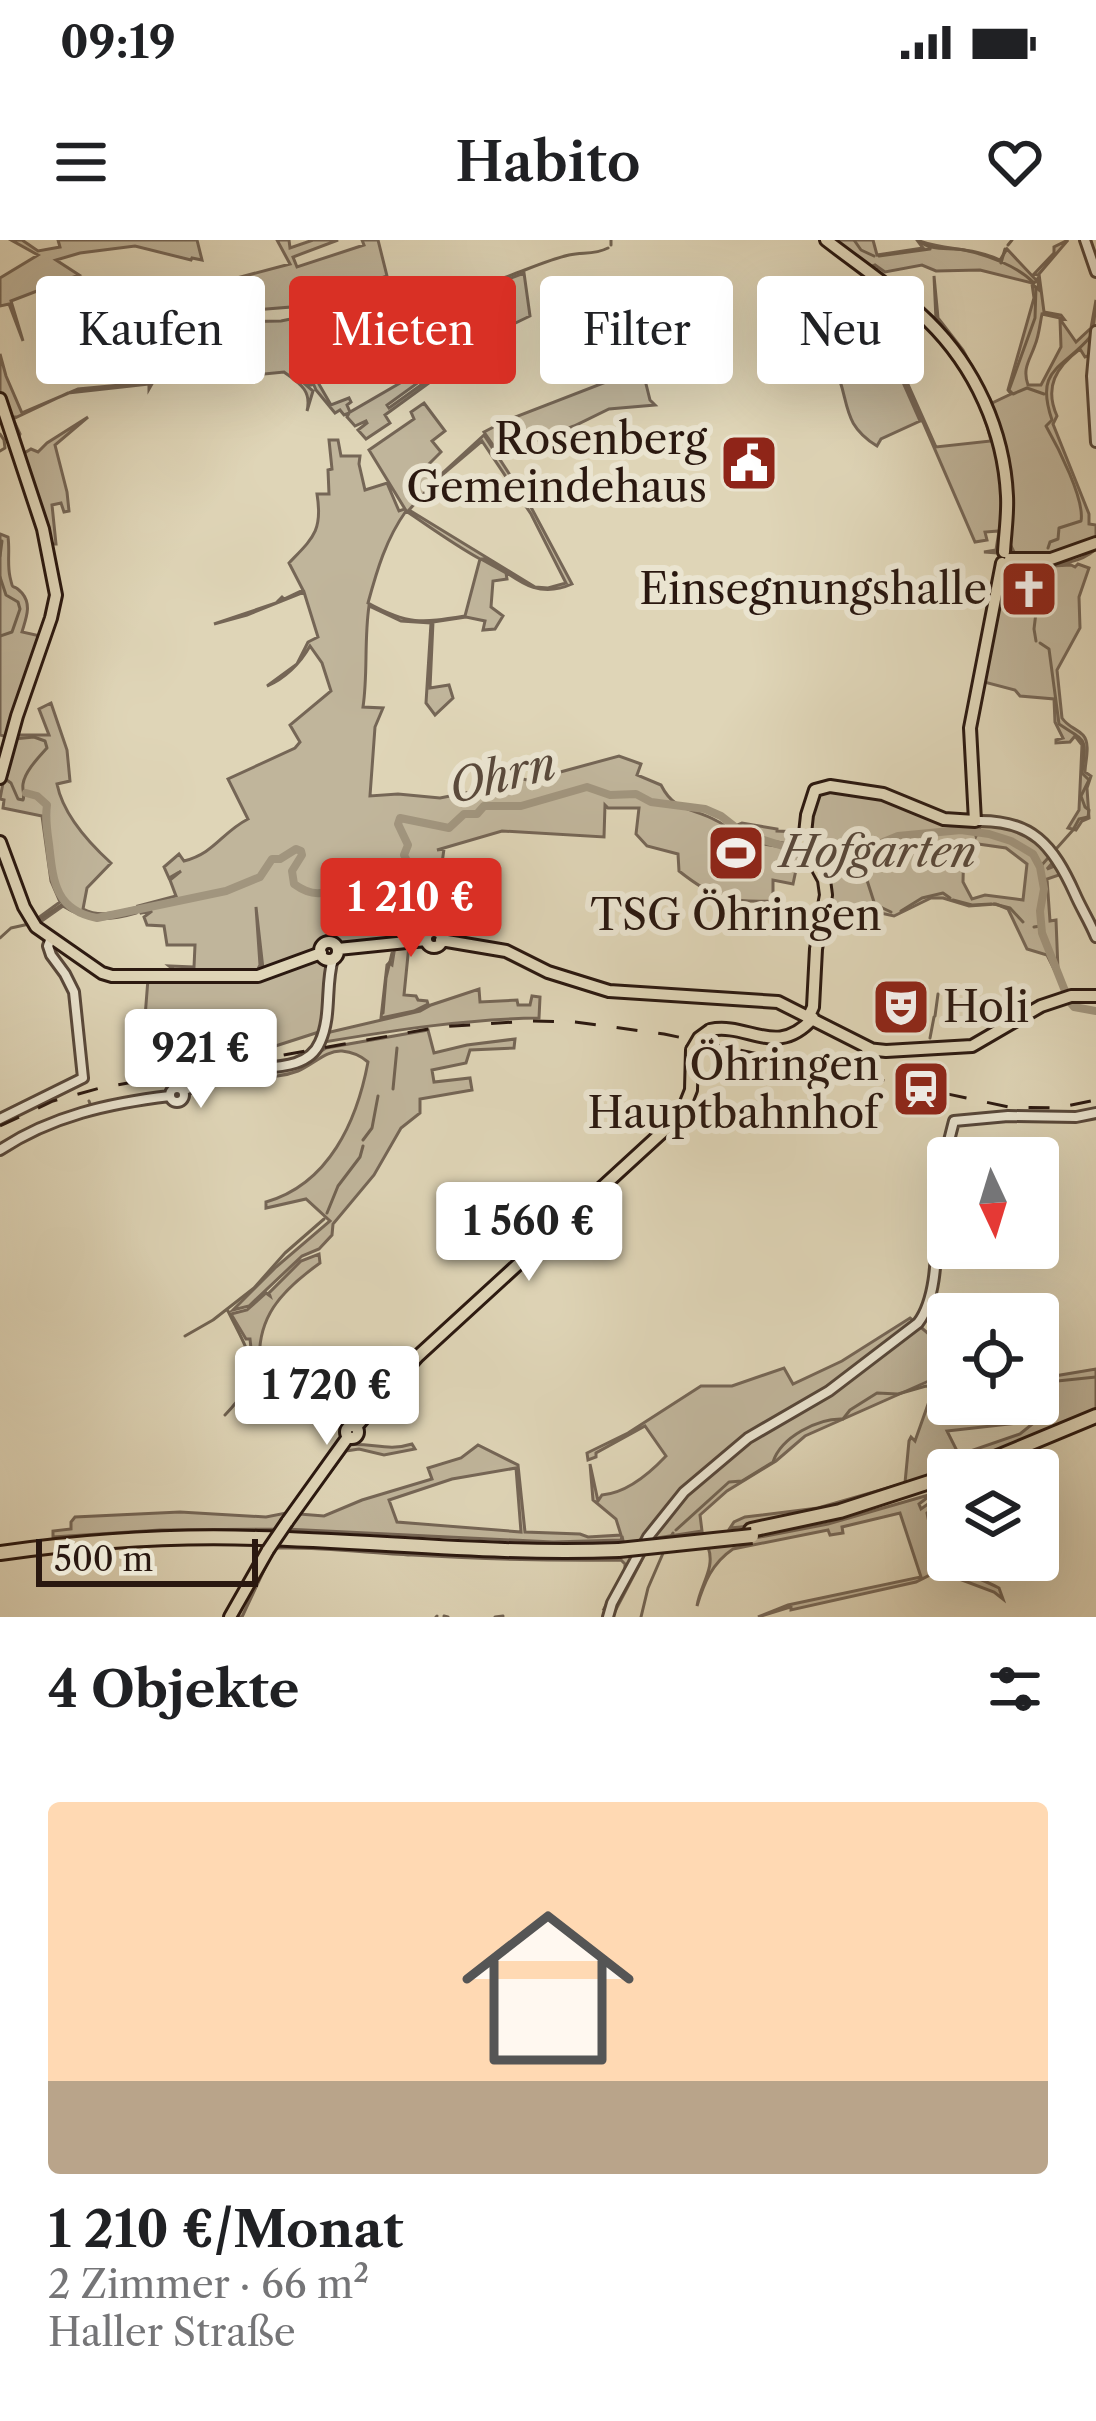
<!DOCTYPE html>
<html lang="de">
<head>
<meta charset="utf-8">
<style>
  :root { --surface:#fff; --page:#f6f6f6; --text:#202124; --muted:#757577; --accent:#d93025 }
  body { margin:0; font-family:"Libre Caslon Text",serif; background:var(--page); color:var(--text); height:100vh; display:flex; flex-direction:column; font-size:45px; white-space:nowrap }
  * { box-sizing:border-box; margin:0 }
  p { font-size:39px; color:var(--muted) }
  .icon { flex:none; width:66px; height:66px; fill:none; stroke:currentColor; stroke-width:2; stroke-linecap:round; stroke-linejoin:round }
  .map { position:relative; height:1377px; overflow:hidden }
  .details { display:flex; flex-direction:column; background:var(--surface); flex:1 }
  .details>* { flex:none }
  .banner { position:absolute; left:36px; top:36px; width:1026px; height:108px; display:flex; gap:24px }
  .needle { width:78px; rotate:176deg }
  .controls { position:absolute; left:927px; top:897px; display:grid; gap:24px }
  .controls a { display:grid; place-items:center; width:132px; height:132px; border-radius:12px; background:var(--surface); box-shadow:0 12px 48px #0002; font-size:60px }
  .scale { position:absolute; left:36px; bottom:30px; width:222px; box-sizing:border-box; padding-left:12px; border:6px solid #2a1810; border-top:0; font-size:33px; line-height:42px; white-space:nowrap; color:#2a1810; -webkit-text-stroke:9px #eae4d0; paint-order:stroke }
  .price { position:absolute; translate:-50% -102px; padding:0 27px; border-radius:12px; background:#fff; color:#222; font-size:39px; line-height:78px; filter:drop-shadow(0 3px 6px #0008) }
  .price::after { content:''; position:absolute; left:50%; top:72px; width:36px; height:27px; margin-left:-18px; background:inherit; clip-path:polygon(0 0,100% 0,50% 100%) }
  .price.on { background:var(--accent); color:#fff }
  ul { padding:0; list-style:none }
  li { display:grid; align-content:center; gap:24px; height:636px; padding:0 48px }
  li span { display:grid; place-items:center; height:372px; border-radius:12px; color:#555 }
  li>.icon { margin-inline-start:auto }
  span .icon { width:216px; height:216px; fill:#fffc; stroke-width:1 }
  li b { font-size:51px }
  h2 { display:flex; justify-content:space-between; align-items:center; height:144px; padding:0 48px; font-size:51px }
  .tag { padding:0 42px; border-radius:12px; background:var(--surface); box-shadow:0 12px 48px #0002; font-size:42px; line-height:108px }
  .tag.on { background:var(--accent); color:#fff }
  .status { display:flex; justify-content:space-between; align-items:center; height:84px; padding:0 60px; background:var(--surface); direction:ltr }
  .status svg { height:33px; fill:currentColor }
  header { display:flex; justify-content:space-between; align-items:center; height:156px; padding:0 48px; background:var(--surface); font-size:54px; font-weight:600 }
  .map>svg:first-child { display:block }
  .green { fill:#c0b59b; stroke:#756656; stroke-width:3; fill-rule:evenodd }
  .lines { fill:none; stroke-linecap:round; stroke-linejoin:round }
  .stream { stroke:#716352; stroke-width:3 }
  .river { stroke:#a1957e; stroke-width:8 }
  .minor-casing { stroke:#57473a; stroke-width:14 }
  .major-casing { stroke:#2a1810; stroke-width:16 }
  .highway-casing { stroke:#2a1810; stroke-width:18 }
  .minor { stroke:#eae4d0; stroke-width:8 }
  .major { stroke:#dfd5b7; stroke-width:10 }
  .highway { stroke:#dfd5b7; stroke-width:12 }
  .rail { stroke:#2a1810; stroke-width:3; stroke-dasharray:21 21; stroke-linecap:butt }
  .major-bridge-casing { stroke:#2a1810; stroke-width:16; stroke-linecap:butt }
  .highway-bridge-casing { stroke:#2a1810; stroke-width:18; stroke-linecap:butt }
  .major-bridge { stroke:#dfd5b7; stroke-width:10 }
  .highway-bridge { stroke:#dfd5b7; stroke-width:12 }
  .labels { text-anchor:middle; stroke-width:12; stroke-linejoin:round; paint-order:stroke }
  .poi-label { font-size:42px; fill:#2a1810; stroke:#eae4d0; text-anchor:end }
  .park-label { font-size:42px; font-style:italic; fill:#57473a; stroke:#eae4d0 }
  .water-label { font-size:45px; font-style:italic; fill:#5a4a3c; stroke:#eae4d0 }
</style>
</head>
<body>
<div class="status"><b>09:19</b><svg viewBox="0 0 49 12"><path d="M0 12V9h3v3zM5 12V6h3v6zM10 12V3h3v9zM15 12V0h3v12zM26 1h20v11H26zM47 4h2v5h-2z"/></svg></div>
<header><svg class="icon" aria-label="menu" viewBox="0 0 24 24"><path d="M4 6h16M4 12h16M4 18h16"/></svg>Habito<svg class="icon" aria-label="heart" viewBox="0 0 24 24"><path d="M12 20l-8-8c-3-5 5-10 8-4 3-6 11-1 8 4z"/></svg></header>
<div class="map">
<svg width="1096" height="1377" viewBox="0 0 1096 1377">
  <rect width="100%" height="100%" fill="#dfd5b7"/>
  <filter id="stains"><feTurbulence type="fractalNoise" baseFrequency=".00167" numOctaves="4"/><feColorMatrix values="0 0 0 0 .2 0 0 0 0 .09 0 0 0 0 .02 0 0 0 .5 -.17"/></filter>
  <radialGradient id="worn" r=".72"><stop offset=".6" stop-color="#630" stop-opacity="0"/><stop offset="1" stop-color="#630" stop-opacity=".3"/></radialGradient>
  <path class="green" d="M11,0H22L38,11L60,7L58,0H197L202,20L192,18L191,20L135,6L80,13L56,20L79,35L11,61L23,101L9,64L0,66V38L38,15Z
    M277,0H289L290,8L313,0H338L293,17L297,27L364,5L362,0H378L387,36L328,56L303,58V66L229,72L216,79L211,72L232,61L229,40L290,24Z
    M831,0H873L877,15L923,8L917,0C944,11 970,6 1000,20L1007,9L1037,41L1039,35L1034,34L1054,13V7L1068,0L1039,34L1044,72L1061,75L1064,79L1042,74C1040,83 1039,96 1035,105C1030,120 1022,128 1028,145H1041L1061,107L1060,79L1076,102L1091,88L1096,60L1091,115L1085,117L1080,109C1056,127 1044,147 1057,176L1053,184L1089,274V284L1096,285V301L1054,316L1015,314L1009,302L1006,219L962,116L872,30H876L875,32L900,45L936,80L934,36L938,78L963,110L992,163L1011,154L1008,150L1034,58L1032,44L1039,50L1038,41L1032,43L980,30L936,31L922,25L885,32L875,25L870,27Z
    M524,33L530,76L493,94L484,68L493,62L487,47Z
    M870,35C945,94 997,150 1005,250C1006,270 1009,296 997,313L984,312L996,310L999,291L985,292L987,300L975,302L887,99L861,49L862,43ZM871,39C928,75 976,135 991,201L936,207L877,75L864,51V44Z
    M320,73L325,89L308,92V99L392,77L399,81V74L402,84L410,95L405,98L414,112L336,138L333,133L316,139L331,165L349,158L351,162L347,165L350,172L426,128L430,134L387,165L389,168L428,140L429,143L385,175L390,183L366,199L358,190L367,183L366,181L355,186L347,177L349,173L344,175L340,170L335,173L316,150L311,138V145H306L313,151L307,171C312,150 299,143 284,132L222,138V122L214,119L211,99L155,94L160,90L224,92L234,82L281,81Z
    M890,113L920,181L881,199L877,206C840,183 851,162 834,125Z
    M0,114L6,136L22,173L78,149L153,142L149,149V144L68,153L13,179L20,194L16,203L21,215L31,209L38,212L47,203L88,177L55,205L67,252L69,271L64,272L61,263L52,265L56,304H48L8,180L13,177H7L0,156Z
    M642,128L650,160L655,165L609,169L574,186L526,204L502,218L484,192L505,181Z
    M424,163L445,191L432,201L441,212L425,228L436,239L484,195L532,269L572,344C536,360 517,339 487,319H481L506,333L507,339L493,341L491,367L503,376L495,389L483,390L485,381L466,377L433,382L430,448L449,445L453,458L435,475L426,463L431,383L401,381L369,366C364,400 368,434 363,467L383,468L375,487L370,556L398,554L440,558L512,544V537L538,542L553,541V534L619,516L641,524L637,535L661,545C675,573 693,567 717,581C726,585 733,594 742,598C759,606 782,605 800,611L793,644L773,640V661C729,663 713,658 679,631L678,614L647,606L636,594L639,568H608L605,565L604,597L502,591L437,610L444,609L442,623L446,652L434,655L436,671L428,674L425,667L416,672L419,682L407,686L409,698L340,704L334,699H327L314,710L263,729L256,667L260,725L256,733H178L169,726L194,727L195,705H167L164,686L147,685L144,677L152,671L141,673L138,666L176,656L170,640L181,631L169,638L164,627L179,614L184,621C215,613 221,593 248,579L228,539L295,508L300,502L290,485L331,451L322,423L310,406C300,424 284,439 267,446L297,424L308,402L318,397L304,352L247,375L214,384L276,363L282,357L284,359L303,350L289,323C313,298 323,291 317,254H329L328,230L332,229L329,200H338L341,216H360L359,224L365,250L387,243L399,271L405,269L369,210L414,179L411,172ZM482,201L531,274L566,343L548,348L535,347L409,270L436,240ZM406,271C430,287 453,304 480,319L465,376C421,383 408,385 368,363C377,330 386,299 406,271Z
    M0,294L8,297C10,311 7,324 10,337C14,354 11,341 22,353C32,365 26,378 22,392L40,396L54,354L7,497L0,495Z
    M1096,305V309C1074,329 1042,323 1015,328L1071,325L1075,327L1078,324L1089,328L1079,357L1080,388L1057,430L1062,478C1068,487 1076,488 1083,495C1091,504 1085,522 1085,532L1091,536L1087,548L1089,578L1082,581L1076,590L1068,588L1079,570L1082,505L1075,496L1070,502L1056,503V500L1063,498L1055,482L1054,459L1020,456L1015,450L984,442L1004,331L1011,329L1009,326L1014,322Z
    M51,463L67,510L70,541L57,544C63,574 89,603 111,623L87,648L83,669C101,678 116,672 135,668L136,673C109,681 88,682 63,666L36,685L34,681L60,662L51,641L42,576L3,568L4,560L0,559L12,495H49L39,469Z
    M815,550L890,556L973,585L976,596L981,585C1013,582 1034,597 1054,621L1047,629L1057,625L1062,634L1047,639L1050,681L1056,680L1058,730L1055,731L1047,715L1027,709L1008,669L996,664L969,666L943,658H931L894,676L825,661L826,655L802,606L758,599L735,586L742,583L777,589V591L800,592ZM964,602L1006,608L1027,624L1023,660L985,655L972,659L963,642Z
    M409,705L404,755L416,756L418,760L427,761L428,764L414,771L381,778L387,725L389,723L392,725L395,706Z
    M321,717C335,736 325,768 322,791L263,810L150,833L151,799L145,798L144,790L148,739H234Z
    M479,749L480,762L517,760L518,765H530L532,756L540,757L539,778C466,779 396,790 324,802L326,793L420,771L431,765Z
    M428,790L434,813L467,805L515,799L514,808L470,810L466,823L432,830L434,842L470,838L472,850L420,859V873L401,888L374,935L333,984L332,995L319,1009L302,1016L249,1066L233,1070L276,1027L330,981L306,959L266,968V962C329,944 357,881 368,822C360,815 353,812 342,811C326,810 313,825 298,831C264,844 231,829 195,855L191,851L219,840L299,825L326,808Z
    M319,1014L320,1023C281,1051 255,1078 260,1128L253,1127L250,1099H246L231,1074L247,1070L266,1053L270,1056L269,1053L301,1021Z
    M910,1078L931,1096L948,1088L931,1140L805,1196L776,1221L727,1251L700,1275L702,1291L651,1299L641,1314H645L612,1377H604L605,1371L608,1373L609,1370L604,1369L625,1330V1324L621,1320C551,1321 482,1319 412,1315C371,1313 330,1308 289,1308H277L272,1313L242,1377H230L275,1304L626,1314L622,1296L621,1300L553,1302L285,1289L346,1205C371,1202 387,1212 412,1204L415,1209L384,1215L359,1209L346,1211L299,1274L324,1276L362,1260L432,1239L428,1228L461,1218L478,1205L518,1225L525,1292L580,1294L588,1297L621,1295L616,1279L593,1260L590,1224L598,1261L602,1255C626,1253 649,1234 666,1216L645,1186L596,1213V1217L588,1220L587,1213L628,1193L701,1146H732L784,1128L793,1144L842,1121ZM516,1228L521,1292L397,1282L389,1260L452,1239Z
    M1096,1129V1171C1011,1207 929,1241 840,1265C804,1275 768,1285 730,1288L734,1282L745,1277L818,1268L905,1243L909,1201L911,1197L915,1201L932,1153L948,1150V1164H1038V1145L1043,1138ZM1036,1181L1020,1194L959,1215L947,1191Z
    M948,1248V1260L938,1263L927,1273C939,1335 948,1322 999,1348L1003,1359L994,1352L938,1331L916,1342L791,1370V1367L787,1368L758,1377L788,1365L921,1337L900,1273L842,1287L843,1293L830,1295L828,1290L733,1309C712,1323 704,1343 697,1366C700,1345 716,1328 708,1307L828,1284L932,1254L919,1264L921,1269L942,1254L938,1252Z
    M180,1272L266,1277L286,1273L277,1289L160,1290L53,1297V1291L71,1289V1282L75,1277Z"/>
  <g class="lines">
    <path class="stream" d="M611,0V5
      M854,0L861,10L874,16
      M918,0C932,12 947,7 964,10C988,15 1017,26 1034,43
      M1008,5L1012,0
      M879,16L930,9
      M1001,23L1005,9
      M503,38C524,31 547,20 569,15C584,12 594,15 608,8
      M1036,47L1035,78L1009,150L1013,154L1027,148L1044,154
      M465,60L498,43
      M0,194L4,200L5,208L0,211
      M0,301H2L0,316
      M1048,308L1050,302L1058,299L1059,288L1081,281C1085,260 1058,207 1046,186L1052,180C1034,127 1063,130 1091,96
      M0,337L6,355L18,362L20,369L12,392L0,396
      M1038,361L1048,329
      M1036,401L1034,389L1037,364
      M4,538L11,543L18,559L23,560C25,555 22,550 23,544C25,531 39,517 47,508L45,501L34,497L14,499
      M1040,627L1073,590L1079,579L1088,577L1089,570L1085,567L1081,556L1089,540L1082,533C1087,496 1086,502 1059,484L1049,409L1040,403
      M384,631L392,675
      M865,631L869,628V619
      M865,634L874,662
      M953,660L972,665L991,664
      M874,664L891,672
      M994,664L1010,668L1023,682
      M901,671L922,658L943,653L950,658
      M392,677L394,698
      M37,681L66,662
      M1034,687L1041,686
      M0,698L11,688L29,684
      M383,773L386,738L392,713
      M935,776L938,754
      M930,798L934,777
      M393,849L397,808
      M89,861L94,874
      M363,900L372,888L378,856
      M327,973L338,946L360,917L363,906
      M185,1096L213,1080L254,1048L285,1013L324,979
      M1038,1143L1096,1137
      M225,1175C266,1132 251,1118 228,1071
      M676,1290L729,1242L742,1241L773,1222C781,1197 818,1178 843,1179L850,1170L877,1153L898,1154L926,1146L948,1149
      M668,1302L673,1293
      M444,1376L448,1377
      M436,1377L437,1376
      M495,1377L503,1376
      M641,1377L648,1348L664,1311"/>
    <path class="river" d="M26,553L37,556L47,565C45,579 47,590 49,604C53,639 54,670 97,678L226,651L260,637L272,619H280L296,609L301,611L302,615L292,631L294,644C326,667 336,641 366,632C378,628 391,632 405,629L408,623L404,615L408,605L398,584L400,578L449,588L464,574H477L484,566H521L587,547L610,555L636,554L651,562L705,569L721,576L744,594L783,606L823,610H864L898,596L961,590L989,594L1011,601L1033,614L1040,627L1044,649L1040,671L1042,693L1069,761L1074,767L1096,771"/>
    <defs>
      <path id="minor" d="M1085,0L1096,32
        M1096,91L1092,136L1096,202
        M975,581C1032,579 1053,605 1075,654C1081,668 1090,682 1096,697
        M170 855a7 7 0 1 1 14 0a7 7 0 1 1-14 0Z
        M183,851C200,843 218,836 236,831C263,825 307,833 320,802C332,776 325,745 333,719
        M0,879L83,838L74,752L65,734L51,715L48,706L51,698
        M0,910C51,876 110,863 170,856
        M608,1377L612,1363L648,1297L684,1252L748,1198L829,1151L918,1083C941,1053 935,992 939,955C941,929 948,905 954,881L1008,876L1076,877L1096,873"/>
      <path id="major" d="M826,0C861,27 897,51 928,81C975,127 1004,191 1007,256C1008,275 1005,293 1004,312
        M0,159L43,289L56,355L51,378L17,476L0,538
        M1010,319H1051L1096,303
        M0,602L24,667L36,687L102,733L112,736H258L321,713
        M426 699a8 8 0 1 1 16 0a8 8 0 1 1-16 0Z
        M441,700L506,711L548,732L609,751L778,762L871,809
        M320 711a9 9 0 1 1 18 0a9 9 0 1 1-18 0Z
        M338,709L426,700
        M808,778L813,767L816,709L826,655L824,640L804,603L807,575L815,550L830,546L883,554L944,579L975,581L970,488L1002,323
        M710,790C748,782 777,819 813,778
        M867,809L886,811L972,806L1041,766L1071,756H1096
        M346 1192a6 6 0 1 1 12 0a6 6 0 1 1-12 0Z
        M356,1187L418,1116L681,875L691,850L692,810
        M287,1282L348,1197
        M230,1377L268,1310"/>
      <path id="highway" d="M966,1230L1096,1176
        M751,1290L840,1271L948,1236
        M0,1313C85,1301 172,1295 258,1298C379,1301 498,1315 619,1310"/>
    </defs>
    <use href="#minor" class="minor-casing"/>
    <use href="#major" class="major-casing"/>
    <use href="#highway" class="highway-casing"/>
    <use href="#minor" class="minor"/>
    <use href="#major" class="major"/>
    <use href="#highway" class="highway"/>
    <path class="rail" d="M0,886L53,861L100,848L439,787L531,781L575,782L664,794L1009,867L1057,868L1096,860"/>
    <defs>
      <path id="major-bridge" d="M692,810L699,798L710,790
        M268,1310L287,1282"/>
      <path id="highway-bridge" d="M619,1310L752,1296"/>
    </defs>
    <use href="#major-bridge" class="major-bridge-casing"/>
    <use href="#highway-bridge" class="highway-bridge-casing"/>
    <use href="#major-bridge" class="major-bridge"/>
    <use href="#highway-bridge" class="highway-bridge"/>
  </g>
  <defs>
    <symbol id="civic-square" viewBox="-11 -11 22 22"><rect x="-9" y="-9" width="18" height="18" rx="4" fill="#8f2418" stroke="#eae4d0"/><path d="M-.6-6.5H3V-4.5H.6V-3L4-1V1h2V6H-6V1h2V-1L-.6-3ZM-1.2 2.5V6h2.4V2.5Z" fill="#fff"/></symbol>
    <symbol id="church-square" viewBox="-11 -11 22 22"><rect x="-9" y="-9" width="18" height="18" rx="4" fill="#8f2418" stroke="#eae4d0"/><path d="M-1.2-6h2.4v3.5h3.3v2.4h-3.3V6h-2.4V-.1h-3.3v-2.4h3.3Z" fill="#fff"/></symbol>
    <symbol id="stadium-square" viewBox="-11 -11 22 22"><rect x="-9" y="-9" width="18" height="18" rx="4" fill="#8f2418" stroke="#eae4d0"/><path d="M0-5a6.5 5 0 1 0 0 10a6.5 5 0 1 0 0-10ZM-3.5-1.8h7v3.6h-7Z" fill="#fff"/></symbol>
    <symbol id="theatre-square" viewBox="-11 -11 22 22"><rect x="-9" y="-9" width="18" height="18" rx="4" fill="#8f2418" stroke="#eae4d0"/><path d="M-5-5.5Q0-4 5-5.5V0Q5 5 0 6Q-5 5-5 0ZM-3.3-2.5H-1v1.5H-3.3ZM1-2.5H3.3v1.5H1ZM-2.8 1Q0 5.5 2.8 1Z" fill="#fff"/></symbol>
    <symbol id="station-square" viewBox="-11 -11 22 22"><rect x="-9" y="-9" width="18" height="18" rx="4" fill="#8f2418" stroke="#eae4d0"/><path d="M-3-6H3Q5-6 5-4V2Q5 4 3 4L4.5 6H3L1.5 4h-3L-3 6H-4.5L-3 4Q-5 4-5 2V-4Q-5-6-3-6ZM-3.5-4v3h7v-3ZM-3.5 1v1.5H-2V1ZM2 1v1.5H3.5V1Z" fill="#fff"/></symbol>
  </defs>
  <g fill-rule="evenodd">
    <use href="#civic-square" x="716" y="190" width="66" height="66"/>
    <use href="#church-square" x="996" y="316" width="66" height="66"/>
    <use href="#stadium-square" x="703" y="580" width="66" height="66"/>
    <use href="#theatre-square" x="868" y="734" width="66" height="66"/>
    <use href="#station-square" x="888" y="816" width="66" height="66"/>
  </g>
  <g class="labels">
    <g class="poi-label">
      <text x="707" y="214">Rosenberg<tspan x="707" dy="48">Gemeindehaus</tspan></text>
      <text x="987" y="364">Einsegnungshalle</text>
      <text x="736" y="690" text-anchor="middle">TSG Öhringen</text>
      <text x="943" y="782" text-anchor="start">Holi</text>
      <text x="879" y="840">Öhringen<tspan x="879" dy="48">Hauptbahnhof</tspan></text>
    </g>
    <g class="park-label">
      <text x="878" y="627">Hofgarten</text>
    </g>
    <g class="water-label">
      <text transform="translate(502 535) rotate(-14)" y="16">Ohrn</text>
    </g>
  </g>
  <rect width="100%" height="100%" filter="url(#stains)"/>
  <rect width="100%" height="100%" fill="url(#worn)"/>
</svg>
<div class="controls">
<a><svg class="needle" viewBox="-14 -14 28 28"><path d="M0-13l5 13h-10z" fill="#e53935"/><path d="M0 13l5-13h-10z" fill="#757577"/></svg></a>
<a><svg class="icon" aria-label="locate" viewBox="0 0 24 24"><circle cx="12" cy="12" r="6"/><path d="M12 2v4M12 18v4M2 12h4M18 12h4"/></svg></a>
<a><svg class="icon" aria-label="layers" viewBox="0 0 24 24"><path d="M12 4l9 5-9 5-9-5zM3 14l9 5 9-5"/></svg></a>
</div>
<div class="scale">500 m</div>
<b class="price on" style="left:411px;top:720px">1 210 €</b>
<b class="price" style="left:201px;top:871px">921 €</b>
<b class="price" style="left:529px;top:1044px">1 560 €</b>
<b class="price" style="left:327px;top:1208px">1 720 €</b>
<div class="banner">
<a class="tag">Kaufen</a>
<a class="tag on">Mieten</a>
<a class="tag">Filter</a>
<a class="tag">Neu</a>
</div>
</div>
<section class="details">
<h2>4 Objekte<svg class="icon" aria-label="filters" viewBox="0 0 24 24"><path d="M4 7h16M4 17h16"/><circle cx="9" cy="7" r="2"/><circle cx="15" cy="17" r="2"/></svg></h2>
<ul>
<li><span style="background:linear-gradient(#ffd9b3 75%,#b9a48a 0)"><svg class="icon" aria-label="home" viewBox="0 0 24 24"><path d="M3 11l9-7 9 7M6 9v11h12V9"/></svg></span><div><b>1 210 €/Monat</b><p>2 Zimmer · 66 m²</p><p>Haller Straße</p></div></li>
</ul>
</section>
</body>
</html>
